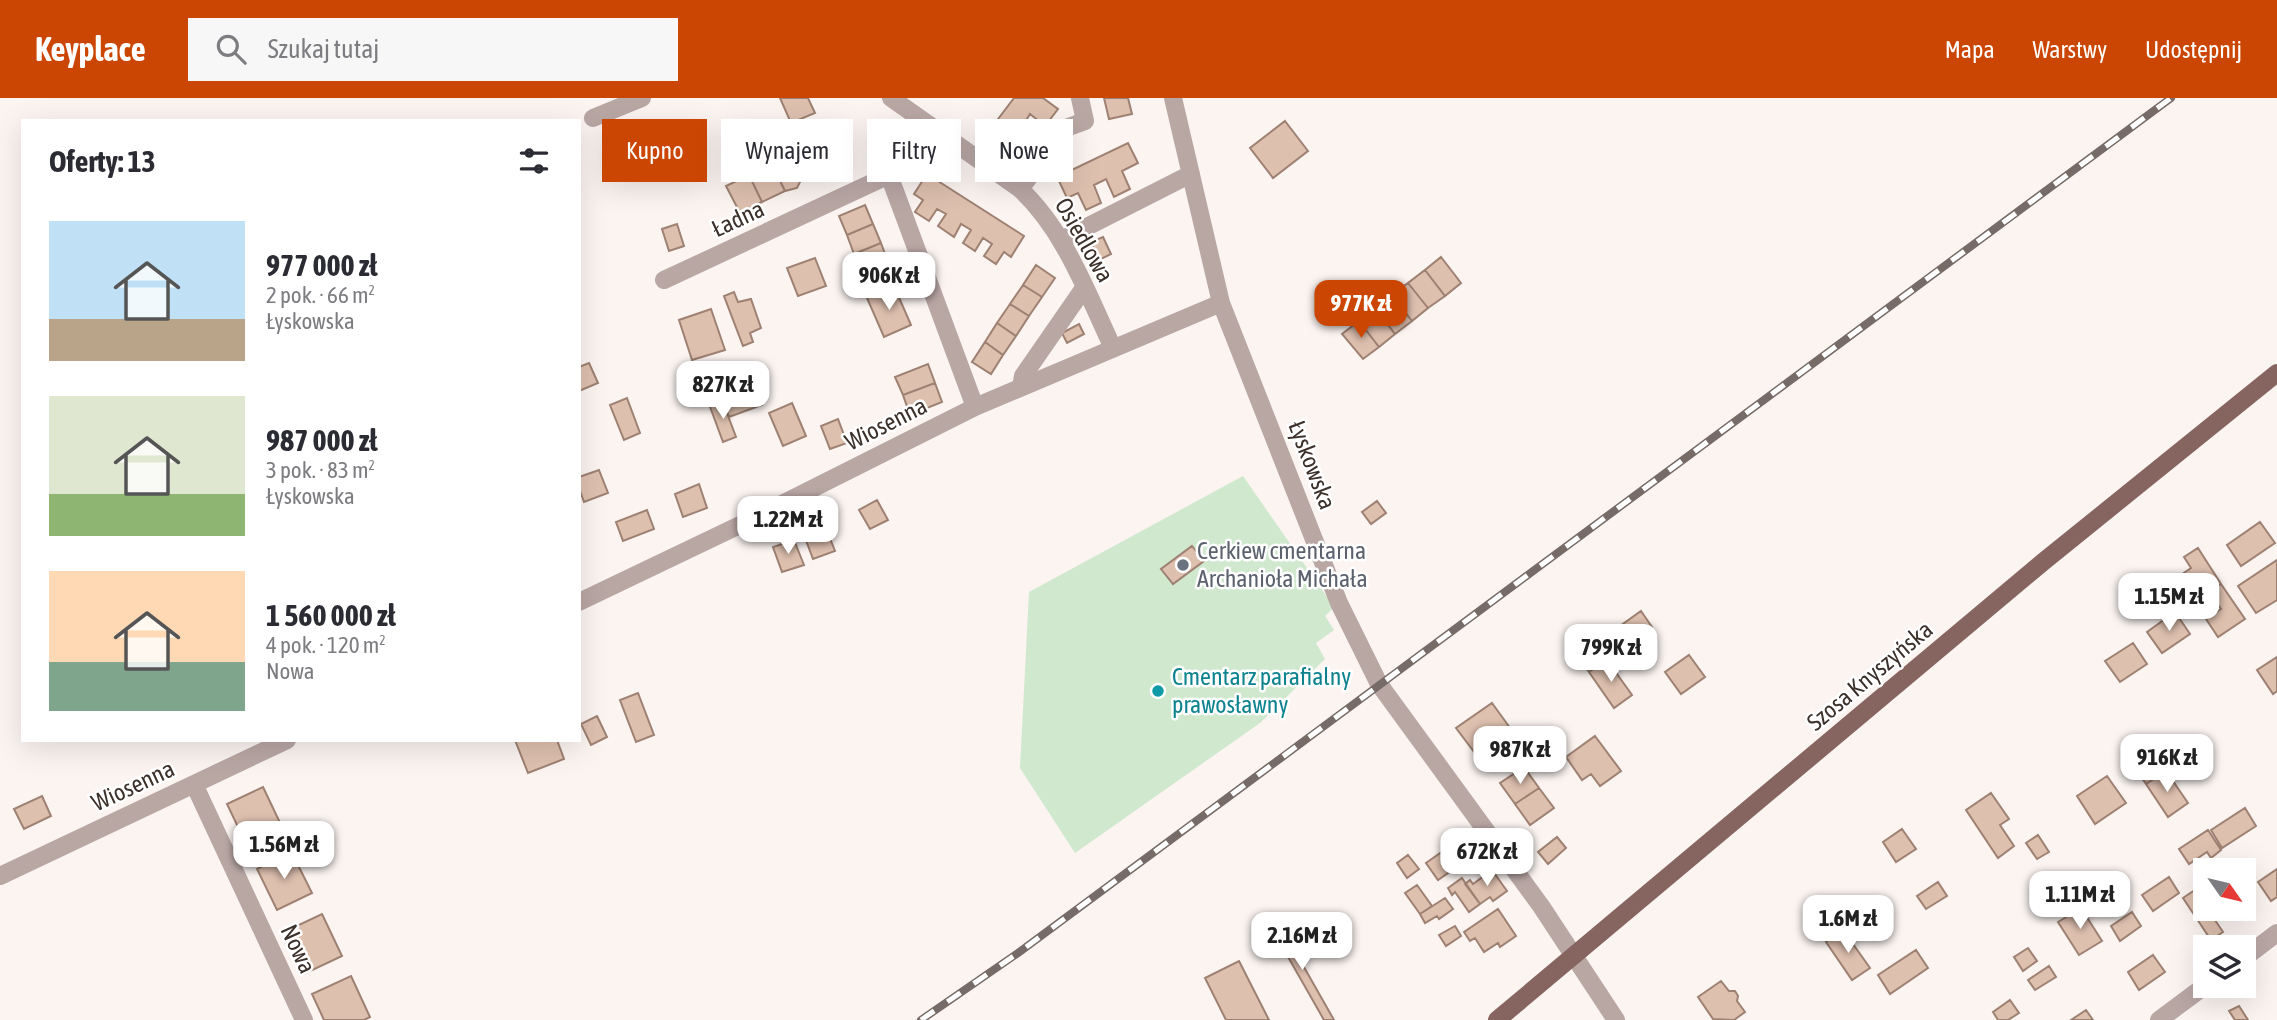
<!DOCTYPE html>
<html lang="pl">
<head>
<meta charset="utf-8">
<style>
  :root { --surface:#fff; --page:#f7f7f7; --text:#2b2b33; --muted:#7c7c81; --accent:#cb4603 }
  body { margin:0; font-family:"Asap Condensed",sans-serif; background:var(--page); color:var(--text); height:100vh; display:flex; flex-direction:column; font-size:26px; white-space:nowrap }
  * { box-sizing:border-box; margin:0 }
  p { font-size:23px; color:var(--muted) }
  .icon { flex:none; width:38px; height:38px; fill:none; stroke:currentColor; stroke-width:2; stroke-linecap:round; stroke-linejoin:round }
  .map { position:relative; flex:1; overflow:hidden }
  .details { position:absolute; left:21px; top:21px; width:560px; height:623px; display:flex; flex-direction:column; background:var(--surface); border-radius:0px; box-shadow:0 7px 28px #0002 }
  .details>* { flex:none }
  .guide { position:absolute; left:602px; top:21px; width:665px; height:63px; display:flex; gap:14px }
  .needle { width:46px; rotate:124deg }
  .fabs { position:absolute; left:2193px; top:760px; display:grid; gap:14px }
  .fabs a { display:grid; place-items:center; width:63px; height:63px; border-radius:0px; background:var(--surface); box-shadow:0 7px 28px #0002; font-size:35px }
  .price { position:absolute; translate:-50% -60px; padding:0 16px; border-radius:14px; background:#fff; color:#222; font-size:23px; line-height:46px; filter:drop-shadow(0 2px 4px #0008) }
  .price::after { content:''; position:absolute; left:50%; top:42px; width:21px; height:16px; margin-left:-10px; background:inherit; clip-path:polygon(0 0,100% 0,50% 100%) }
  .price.active { background:var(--accent); color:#fff }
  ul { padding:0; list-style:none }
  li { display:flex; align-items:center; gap:21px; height:175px; padding:0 28px }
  li span { display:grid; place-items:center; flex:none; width:196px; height:140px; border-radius:0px; color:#555 }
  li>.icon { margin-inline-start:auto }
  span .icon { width:84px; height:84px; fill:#fffc; stroke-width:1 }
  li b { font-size:30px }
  h2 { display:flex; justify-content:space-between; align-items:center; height:84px; padding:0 28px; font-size:30px }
  .chip { padding:0 24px; border-radius:0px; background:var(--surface); box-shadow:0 7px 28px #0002; font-size:24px; line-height:63px }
  .chip.active { background:var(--accent); color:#fff }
  header { display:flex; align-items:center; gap:42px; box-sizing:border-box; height:98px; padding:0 35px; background:var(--accent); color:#fff }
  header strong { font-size:33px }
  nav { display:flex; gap:38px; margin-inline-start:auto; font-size:24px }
  .search { width:490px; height:63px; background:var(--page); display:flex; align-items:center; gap:18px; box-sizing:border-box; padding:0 24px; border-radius:0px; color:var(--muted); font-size:26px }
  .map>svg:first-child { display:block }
  .green { fill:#d0e8ce }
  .building { fill:#dec0af; stroke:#9e8172; stroke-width:2 }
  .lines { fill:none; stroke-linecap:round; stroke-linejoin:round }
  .street { stroke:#b9a7a4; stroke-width:18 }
  .primary { stroke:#866561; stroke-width:18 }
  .rail-casing { stroke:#766b66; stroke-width:8 }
  .rail { stroke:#fff; stroke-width:5; stroke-dasharray:16; stroke-linecap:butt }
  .worship-dot { fill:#6b7280; stroke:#fff; stroke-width:2.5 }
  .culture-dot { fill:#0f9aa8; stroke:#fff; stroke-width:2.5 }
  .labels { text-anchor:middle; stroke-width:5; stroke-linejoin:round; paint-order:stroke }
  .street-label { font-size:24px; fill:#3c302a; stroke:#fff }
  .worship-label { font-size:24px; fill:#5b616d; stroke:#fff; text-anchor:start }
  .culture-label { font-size:24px; fill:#0d838f; stroke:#fff; text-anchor:start }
</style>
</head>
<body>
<header>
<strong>Keyplace</strong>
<div class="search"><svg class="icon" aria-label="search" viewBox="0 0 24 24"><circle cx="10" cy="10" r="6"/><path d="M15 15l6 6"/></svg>Szukaj tutaj</div>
<nav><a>Mapa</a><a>Warstwy</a><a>Udostępnij</a></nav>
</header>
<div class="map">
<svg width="2277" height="922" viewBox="0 0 2277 922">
  <rect width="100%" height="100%" fill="#fbf4f1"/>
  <path class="green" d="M1243,378L1334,509L1325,518L1334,532L1316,545L1325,561L1260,625L1075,755L1020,670L1029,494Z"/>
  <path class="building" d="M780,0H808L815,15L791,25Z
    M1014,0H1043L1058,11L1045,28L1030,16L1022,29L1037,39L1028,53L1012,42L1004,51L986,37Z
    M1104,0H1128L1132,16L1109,21Z
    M1285,23L1308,53L1273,80L1250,50Z
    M1128,45L1138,65L1122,73L1130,91L1114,99L1106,81L1094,87L1101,105L1086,112L1078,95L1067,100L1057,79Z
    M781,59L805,74L797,90L785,93L772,66Z
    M772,66L785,93L762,104L749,77Z
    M927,76L1024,138L1011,159L1004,154L996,166L984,158L992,146L983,140L975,153L963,145L971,132L961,126L954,139L938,128L946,116L937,111L929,123L915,114L923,102L914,96Z
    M749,77L762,104L740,115L726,88Z
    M865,107L873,126L847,137L839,118Z
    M677,126L684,148L669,153L662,131Z
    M873,126L881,145L854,156L847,137Z
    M1103,139L1111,156L1099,162L1091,144Z
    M881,145L888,164L862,175L854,156Z
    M1441,159L1461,185L1445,198L1425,172Z
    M815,160L826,188L798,198L787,170Z
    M1036,167L1055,180L1042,199L1023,187Z
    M1425,172L1445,198L1428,210L1408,185Z
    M1408,185L1428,210L1412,223L1392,197Z
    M1023,187L1042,199L1029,218L1010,206Z
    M894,188L911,227L884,239L867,200Z
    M734,194L738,204L751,201L761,230L750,235L753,244L743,248L724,198Z
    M1392,197L1412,223L1395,236L1375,210Z
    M1010,206L1029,218L1016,238L997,225Z
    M1375,210L1395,236L1379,249L1359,223Z
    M711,211L725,252L692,262L679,222Z
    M1359,223L1379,249L1363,261L1342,236Z
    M997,225L1016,238L1003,257L985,244Z
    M1079,226L1084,236L1067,245L1062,235Z
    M985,244L1003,257L991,276L972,264Z
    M589,265L598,285L579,293V269Z
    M928,266L935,285L903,297L895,279Z
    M935,285L942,304L910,317L903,297Z
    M756,289L762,307L729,319L722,302Z
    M627,300L640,335L624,342L610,307Z
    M722,302L736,339L723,344L709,306Z
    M792,305L806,338L783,348L769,315Z
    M838,321L847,345L830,351L821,328Z
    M599,372L608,395L584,404L579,390V379Z
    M699,386L707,410L683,419L675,396Z
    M877,402L888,422L870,431L859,412Z
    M1377,403L1386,415L1371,426L1362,414Z
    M647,412L654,431L623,443L616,424Z
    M2260,424L2275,445L2241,468L2227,447Z
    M825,428L835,453L813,461L804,437Z
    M794,442L804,467L782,474L773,449Z
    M1192,448L1204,463L1173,486L1161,471Z
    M2198,450L2221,486L2194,503L2178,479L2191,470L2184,459Z
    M2277,462V502L2256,515L2238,488Z
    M2221,486L2245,521L2218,539L2206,521L2221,511L2209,493Z
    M1641,513L1652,529L1589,574L1577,559Z
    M2175,514L2190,536L2162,555L2147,534Z
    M2133,545L2147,566L2120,584L2105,563Z
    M1689,557L1705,579L1681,596L1665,574Z
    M2277,559V593L2273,596L2257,572Z
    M1607,562L1632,597L1614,610L1589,574Z
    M638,595L654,637L636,644L620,602Z
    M1492,605L1513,634L1478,659L1456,630Z
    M597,618L607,639L591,647L581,626Z
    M1595,638L1621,673L1600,688L1591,676L1582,682L1566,659Z
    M2144,641L2166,673L2146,686L2124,654Z
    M515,642H557L564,661L528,675Z
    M1524,669L1539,690L1515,706L1500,685Z
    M2166,673L2188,705L2168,719L2146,686Z
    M2107,678L2126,705L2095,726L2077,698Z
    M263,689L283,731L247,748L227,706Z
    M1539,690L1554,710L1530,727L1515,706Z
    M1991,695L2009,721L2000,727L2014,748L1998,760L1966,712Z
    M42,698L51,718L24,731L14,711Z
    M2245,710L2256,728L2222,750L2211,732Z
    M1902,731L1916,751L1896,764L1883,744Z
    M2208,732L2221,752L2211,760L2207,754L2189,766L2179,751Z
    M2038,737L2049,754L2037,761L2026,745Z
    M1557,739L1566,750L1548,766L1538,754Z
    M1456,744L1468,761L1438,782L1426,765Z
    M291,753L312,795L277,812L257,771Z
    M1408,757L1419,771L1407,780L1397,765Z
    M2277,771V799L2271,803L2258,784Z
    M1492,772L1507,793L1493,803L1490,799L1480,806L1465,786L1470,782L1473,786Z
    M2169,779L2179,795L2153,813L2142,797Z
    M1462,780L1480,806L1469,814L1455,794L1452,797L1448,790Z
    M1938,784L1947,798L1926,811L1917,798Z
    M1417,787L1432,808L1420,816L1405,795Z
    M2195,792L2223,834L2211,842L2183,800Z
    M1445,800L1453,811L1439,821L1437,818L1425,825L1420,816Z
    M2081,810L2102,843L2079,857L2058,824Z
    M1498,811L1516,838L1500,849L1498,845L1484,854L1475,840L1470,843L1464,834Z
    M2132,814L2141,828L2120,843L2111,828Z
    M322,816L342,858L304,876L284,834Z
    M1279,825L1334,922H1324L1271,829Z
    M1455,828L1461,838L1446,848L1439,837Z
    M1843,832L1870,870L1852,882L1826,844Z
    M2028,850L2037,863L2023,873L2014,859Z
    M1916,852L1928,870L1890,896L1878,877Z
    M2153,857L2165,874L2139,892L2128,874Z
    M1239,863L1269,922H1226L1205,880Z
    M2049,868L2056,879L2035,892L2028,882Z
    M351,878L370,919L364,922H324L312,896Z
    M1721,883L1729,893H1735L1738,898L1737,903L1745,914L1734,922L1713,921L1698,899Z
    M2010,902L2019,915L2008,922H1998L1993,914Z
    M2239,908L2248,922H2235L2229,913Z
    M2086,912L2093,922H2071Z"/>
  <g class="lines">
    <path class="street" d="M891,0L1020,91C1065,133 1087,195 1113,250
      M1173,0L1221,205L1339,505L1379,586L1541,808L1616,922
      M593,20L642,0
      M889,77L975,309
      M1020,91L1066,30L1085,23L1080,0
      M1061,142L1191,76
      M664,182L889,77L903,63L927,27
      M1021,289L1023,278L1084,190
      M579,504L742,426L975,309L1221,205
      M194,686L304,922
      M0,778L287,642
      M2244,860L2277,835
      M2159,922L2206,887"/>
    <path class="primary" d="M1497,922L2043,464L2277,275"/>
    <defs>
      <path id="rail" d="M921,922L1018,855L2171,0"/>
    </defs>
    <use href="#rail" class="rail-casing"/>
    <use href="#rail" class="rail"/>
  </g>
  <circle class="worship-dot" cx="1183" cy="467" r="7"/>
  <circle class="culture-dot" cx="1158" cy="593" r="7"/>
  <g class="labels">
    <g class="street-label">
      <text transform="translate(738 121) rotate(-25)" y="8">Ładna</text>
      <text transform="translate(1084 142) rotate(60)" y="8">Osiedlowa</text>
      <text transform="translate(886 326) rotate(-27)" y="8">Wiosenna</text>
      <text transform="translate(1312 367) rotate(69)" y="8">Łyskowska</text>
      <text transform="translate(1870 578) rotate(-40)" y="8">Szosa Knyszyńska</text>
      <text transform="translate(133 688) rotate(-25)" y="8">Wiosenna</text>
      <text transform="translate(298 851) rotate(65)" y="8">Nowa</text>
    </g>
    <g class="worship-label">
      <text x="1197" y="461">Cerkiew cmentarna<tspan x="1197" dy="28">Archanioła Michała</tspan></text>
    </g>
    <g class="culture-label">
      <text x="1172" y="587">Cmentarz parafialny<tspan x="1172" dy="28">prawosławny</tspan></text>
    </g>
  </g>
</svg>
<div class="fabs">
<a><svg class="needle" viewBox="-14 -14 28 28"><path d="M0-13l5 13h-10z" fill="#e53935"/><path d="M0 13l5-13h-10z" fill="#7c7c81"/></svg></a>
<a><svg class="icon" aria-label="layers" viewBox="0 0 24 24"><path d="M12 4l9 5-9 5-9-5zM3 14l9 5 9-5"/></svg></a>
</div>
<b class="price" style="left:889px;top:214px">906K zł</b>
<b class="price active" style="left:1361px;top:242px">977K zł</b>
<b class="price" style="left:723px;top:323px">827K zł</b>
<b class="price" style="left:788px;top:458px">1.22M zł</b>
<b class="price" style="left:2169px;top:535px">1.15M zł</b>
<b class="price" style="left:1611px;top:586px">799K zł</b>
<b class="price" style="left:1520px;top:688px">987K zł</b>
<b class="price" style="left:2167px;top:696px">916K zł</b>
<b class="price" style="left:284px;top:783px">1.56M zł</b>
<b class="price" style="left:1487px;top:790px">672K zł</b>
<b class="price" style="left:2080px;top:833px">1.11M zł</b>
<b class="price" style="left:1848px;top:857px">1.6M zł</b>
<b class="price" style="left:1302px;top:874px">2.16M zł</b>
<div class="guide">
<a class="chip active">Kupno</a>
<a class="chip">Wynajem</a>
<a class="chip">Filtry</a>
<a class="chip">Nowe</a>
</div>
<section class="details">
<h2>Oferty: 13<svg class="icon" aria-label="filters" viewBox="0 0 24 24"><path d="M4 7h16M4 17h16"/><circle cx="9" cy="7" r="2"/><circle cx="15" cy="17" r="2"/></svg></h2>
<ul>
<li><span style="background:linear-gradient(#bfe0f5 70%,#b9a48a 0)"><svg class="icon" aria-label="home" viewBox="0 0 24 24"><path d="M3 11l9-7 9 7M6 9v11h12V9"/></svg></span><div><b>977 000 zł</b><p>2 pok. · 66 m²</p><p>Łyskowska</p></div></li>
<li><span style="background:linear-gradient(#dfe7d0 70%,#8fb573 0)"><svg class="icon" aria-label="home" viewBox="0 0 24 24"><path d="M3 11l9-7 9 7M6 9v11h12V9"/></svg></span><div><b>987 000 zł</b><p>3 pok. · 83 m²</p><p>Łyskowska</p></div></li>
<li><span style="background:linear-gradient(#ffd9b3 65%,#7fa58c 0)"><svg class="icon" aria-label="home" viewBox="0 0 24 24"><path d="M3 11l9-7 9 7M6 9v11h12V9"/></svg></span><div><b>1 560 000 zł</b><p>4 pok. · 120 m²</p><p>Nowa</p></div></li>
</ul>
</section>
</div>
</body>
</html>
